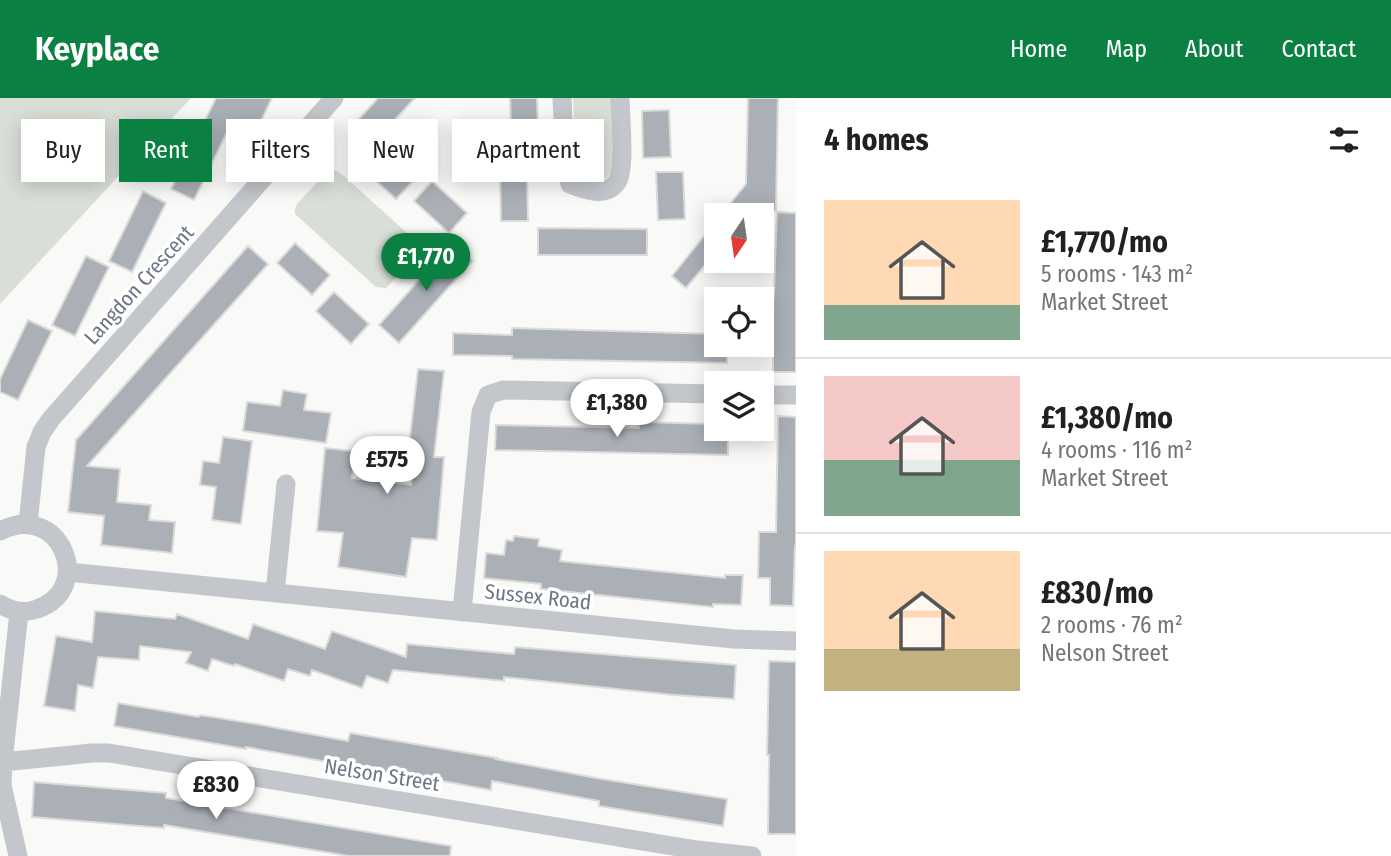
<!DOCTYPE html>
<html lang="en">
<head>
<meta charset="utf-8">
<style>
  :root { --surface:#fff; --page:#f2f2f2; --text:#202124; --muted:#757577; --line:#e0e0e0; --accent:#0b8043 }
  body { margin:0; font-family:"Fira Sans Condensed",sans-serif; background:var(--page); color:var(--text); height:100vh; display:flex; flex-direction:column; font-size:26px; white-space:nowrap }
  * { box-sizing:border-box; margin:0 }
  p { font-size:23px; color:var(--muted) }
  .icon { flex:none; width:38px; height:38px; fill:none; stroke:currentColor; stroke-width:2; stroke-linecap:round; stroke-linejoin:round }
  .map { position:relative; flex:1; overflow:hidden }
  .details { display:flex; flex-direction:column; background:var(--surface); width:595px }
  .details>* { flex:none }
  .guide { position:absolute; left:21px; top:21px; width:665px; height:63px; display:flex; gap:14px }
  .needle { width:46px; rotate:193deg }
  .controls { position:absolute; left:704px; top:105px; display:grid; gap:14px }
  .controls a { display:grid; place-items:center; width:70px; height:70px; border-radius:0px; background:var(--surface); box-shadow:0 4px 18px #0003; font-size:35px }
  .price { position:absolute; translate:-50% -60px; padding:0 16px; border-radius:24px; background:#fff; color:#222; font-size:23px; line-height:46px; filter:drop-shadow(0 2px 4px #0008) }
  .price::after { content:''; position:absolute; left:50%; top:42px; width:21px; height:16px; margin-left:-10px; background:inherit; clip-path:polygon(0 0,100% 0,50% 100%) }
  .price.on { background:var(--accent); color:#fff }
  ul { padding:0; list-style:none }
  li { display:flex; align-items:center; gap:21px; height:175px; padding:0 28px }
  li+li { border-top:2px solid var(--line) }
  li span { display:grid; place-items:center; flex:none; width:196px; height:140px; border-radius:0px; color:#555 }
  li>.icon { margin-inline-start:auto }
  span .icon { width:84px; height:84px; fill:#fffc; stroke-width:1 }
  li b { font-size:30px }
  h2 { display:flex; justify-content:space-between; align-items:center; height:84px; padding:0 28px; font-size:30px }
  .pill { padding:0 24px; border-radius:0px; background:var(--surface); box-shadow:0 4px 18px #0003; font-size:24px; line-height:63px }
  .pill.on { background:var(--accent); color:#fff }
  header { display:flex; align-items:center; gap:42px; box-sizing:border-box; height:98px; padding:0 35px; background:var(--accent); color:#fff }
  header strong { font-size:33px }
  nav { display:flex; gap:38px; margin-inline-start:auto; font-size:24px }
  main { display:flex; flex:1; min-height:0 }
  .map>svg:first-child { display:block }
  .green { fill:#d9ded7 }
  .building { fill:#abb0b7; stroke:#dbdbda; stroke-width:2 }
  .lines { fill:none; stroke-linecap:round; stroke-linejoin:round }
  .minor { stroke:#c3c6ca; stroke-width:19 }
  .labels { text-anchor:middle; stroke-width:7; stroke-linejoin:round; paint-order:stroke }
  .street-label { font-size:21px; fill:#6c7684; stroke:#fff }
</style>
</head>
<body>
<header>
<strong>Keyplace</strong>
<nav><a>Home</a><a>Map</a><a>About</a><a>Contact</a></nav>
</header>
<main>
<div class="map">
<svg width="796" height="758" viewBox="0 0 796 758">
  <rect width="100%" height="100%" fill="#f9f9f8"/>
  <path class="green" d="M0,0H191L0,206Z
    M573,0H611L613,72C601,90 595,86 578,79L576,73Z
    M332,72L337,73L344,78L418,145L420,153L417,158L386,190L376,189L295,116V111L297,106L327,74Z"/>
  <path class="building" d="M216,0H272L254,37L231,26L194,102L171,91Z
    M378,0H415L378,40L358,22Z
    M510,0H537L539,60L512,61Z
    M748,0H778L776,113L726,111L746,86Z
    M669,12L671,59L643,60L642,13Z
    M379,49L415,81L396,101L361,69Z
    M656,74H683L685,121L658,122Z
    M527,75L528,123H501L500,76Z
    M432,83L467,115L449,135L414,103Z
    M143,93L166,105L132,174L109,163Z
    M777,114L796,115V274H773V248H763V215H773Z
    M716,123V154L686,190L672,178Z
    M538,130L647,131V157H538Z
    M295,145L330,177L312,197L277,165Z
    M452,145L472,163L399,245L379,227Z
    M248,148L268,166L87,368L120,371L117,404L151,407L149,422L175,424L172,455L101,447L104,418L68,414L76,342Z
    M86,158L109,169L75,238L52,227Z
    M334,194L369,226L351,246L316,213Z
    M28,222L52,233L18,302L0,294V281Z
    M512,230L716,236V247H727V265L512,261V258L453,257V235L512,237Z
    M418,271L444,273L434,359H444L437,442L412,440L406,479L338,469L343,435L317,433L325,350L355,353L352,380L411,387L415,347H409Z
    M283,292L307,296L304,312L331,315L326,345L243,333L247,304L280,308Z
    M778,318L796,319V448H795L793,508L770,507V480H758L759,434H776Z
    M639,324L716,326V331H728V357L495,352L496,327L639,330Z
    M223,339L252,343L241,426L212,422L216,389L200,387L203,363L219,365Z
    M514,438L539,441L538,448L562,452L560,463L725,480V477H743L741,507L713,506V509L541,491V486L484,480L486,455L504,457L506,442L513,443Z
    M95,513L175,521L177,516L248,541L253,526L325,551L332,533L406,559L407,546L514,556L515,549L736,567L734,601L674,597L504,579V583L393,572L388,585L367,578L362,590L312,572L310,578L288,571L284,583L235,566L234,568L212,561L208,573L186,565L191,554L140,548L139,562L98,559L93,590L78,587L75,613L44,608L56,538L92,544Z
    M769,563L796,564V736H768L769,657H767Z
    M118,605L199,619L200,617L256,626L348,643L350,635L497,660L496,661L596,680L727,701L723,728L599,708V703L492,683L491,692L431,681V683L246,649V651L114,628Z
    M34,684L166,695V700L451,748L450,758H349L164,727V730L32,719Z"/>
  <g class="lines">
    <path class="minor" d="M562,0L565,69L570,86C584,92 606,100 617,84C626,71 620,18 620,0
      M761,297H796
      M28,426L36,349L42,334L51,321L334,0
      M0,433C59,402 97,490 37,511C24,516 11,513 0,506
      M68,474L734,541L796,543
      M275,495L286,386
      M462,514L481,314L488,297L503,292L716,296
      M3,664L92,655H109L697,752L752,758
      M18,758L2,687L3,664L19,514"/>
  </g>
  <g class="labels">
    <g class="street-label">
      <text transform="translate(139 187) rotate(-48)" y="7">Langdon Crescent</text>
      <text transform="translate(538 499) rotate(6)" y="7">Sussex Road</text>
      <text transform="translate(382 677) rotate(9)" y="7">Nelson Street</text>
    </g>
  </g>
</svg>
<div class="controls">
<a><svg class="needle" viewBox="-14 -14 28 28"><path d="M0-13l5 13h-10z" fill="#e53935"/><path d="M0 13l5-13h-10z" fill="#757577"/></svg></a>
<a><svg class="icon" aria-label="locate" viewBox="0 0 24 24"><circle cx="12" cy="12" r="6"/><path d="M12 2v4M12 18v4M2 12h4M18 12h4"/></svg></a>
<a><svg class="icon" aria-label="layers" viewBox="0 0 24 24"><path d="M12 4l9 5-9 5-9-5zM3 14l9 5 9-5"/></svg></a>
</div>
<b class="price on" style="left:426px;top:195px">£1,770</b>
<b class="price" style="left:617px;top:341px">£1,380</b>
<b class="price" style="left:387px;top:398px">£575</b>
<b class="price" style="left:216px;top:723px">£830</b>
<div class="guide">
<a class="pill">Buy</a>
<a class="pill on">Rent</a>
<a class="pill">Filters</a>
<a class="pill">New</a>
<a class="pill">Apartment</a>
</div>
</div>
<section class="details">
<h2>4 homes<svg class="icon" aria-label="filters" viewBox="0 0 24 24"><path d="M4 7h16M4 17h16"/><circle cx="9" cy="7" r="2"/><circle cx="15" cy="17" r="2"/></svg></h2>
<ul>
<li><span style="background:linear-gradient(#ffd9b3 75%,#7fa58c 0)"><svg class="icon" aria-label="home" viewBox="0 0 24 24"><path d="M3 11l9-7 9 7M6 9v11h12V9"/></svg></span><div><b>£1,770/mo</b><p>5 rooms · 143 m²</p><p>Market Street</p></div></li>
<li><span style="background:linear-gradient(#f6c9c9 60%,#7fa58c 0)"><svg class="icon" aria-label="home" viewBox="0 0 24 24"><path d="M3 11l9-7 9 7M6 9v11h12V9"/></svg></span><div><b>£1,380/mo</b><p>4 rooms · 116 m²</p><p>Market Street</p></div></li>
<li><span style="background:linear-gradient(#ffd9b3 70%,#c2b280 0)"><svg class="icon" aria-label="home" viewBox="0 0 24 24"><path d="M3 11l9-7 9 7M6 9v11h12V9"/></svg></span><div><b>£830/mo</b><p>2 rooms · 76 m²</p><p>Nelson Street</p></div></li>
</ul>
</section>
</main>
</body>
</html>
